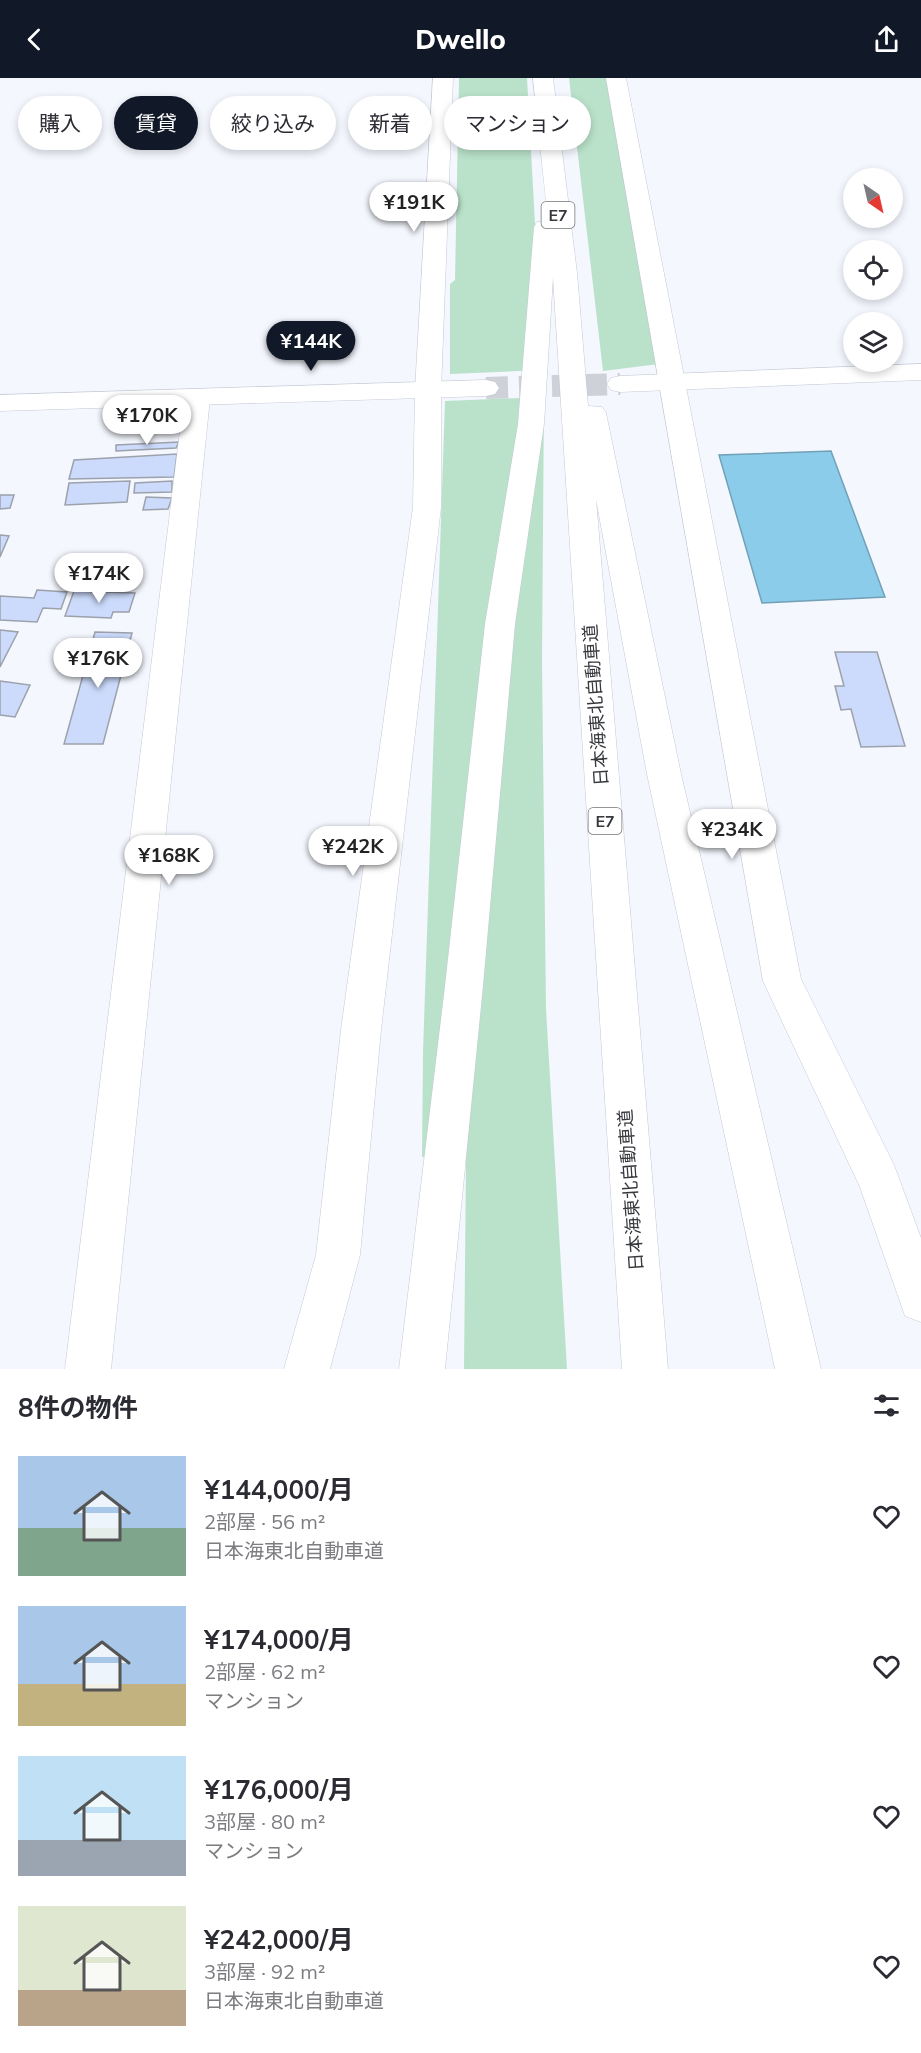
<!DOCTYPE html>
<html lang="ja">
<head>
<meta charset="utf-8">
<style>
  :root { --surface:#fff; --page:#f7f7f7; --text:#2b2b33; --muted:#7c7c81; --accent:#111827 }
  body { margin:0; font-family:Mulish,"Noto Sans JP",sans-serif; background:var(--page); color:var(--text); height:100vh; display:flex; flex-direction:column; font-size:22px; white-space:nowrap }
  * { box-sizing:border-box; margin:0 }
  p { font-size:20px; color:var(--muted) }
  .icon { flex:none; width:33px; height:33px; fill:none; stroke:currentColor; stroke-width:2; stroke-linecap:round; stroke-linejoin:round }
  .map { position:relative; height:1291px; overflow:hidden }
  .details { display:flex; flex-direction:column; background:var(--surface); flex:1 }
  .details>* { flex:none }
  .top-card { position:absolute; left:18px; top:18px; width:600px; height:54px; display:flex; gap:12px }
  .needle { width:39px; rotate:146deg }
  .fabs { position:absolute; left:843px; top:90px; display:grid; gap:12px }
  .fabs a { display:grid; place-items:center; width:60px; height:60px; border-radius:50%; background:var(--surface); box-shadow:0 3px 9px #0003; font-size:30px }
  .price { position:absolute; translate:-50% -51px; padding:0 14px; border-radius:21px; background:#fff; color:#222; font-size:20px; line-height:39px; filter:drop-shadow(0 2px 3px #0008) }
  .price::after { content:''; position:absolute; left:50%; top:36px; width:18px; height:14px; margin-left:-9px; background:inherit; clip-path:polygon(0 0,100% 0,50% 100%) }
  .price.on { background:var(--accent); color:#fff }
  ul { padding:0; list-style:none }
  li { display:flex; align-items:center; gap:18px; height:150px; padding:0 18px }
  li span { display:grid; place-items:center; flex:none; width:168px; height:120px; border-radius:0px; color:#555 }
  li>.icon { margin-inline-start:auto }
  span .icon { width:72px; height:72px; fill:#fffc; stroke-width:1 }
  li b { font-size:26px }
  h2 { display:flex; justify-content:space-between; align-items:center; height:72px; padding:0 18px; font-size:26px }
  .pill { padding:0 21px; border-radius:27px; background:var(--surface); box-shadow:0 3px 9px #0003; font-size:21px; line-height:54px }
  .pill.on { background:var(--accent); color:#fff }
  header { display:flex; justify-content:space-between; align-items:center; height:78px; padding:0 18px; background:var(--accent); color:#fff; font-size:27px; font-weight:800 }
  .map>svg:first-child { display:block }
  .green { fill:#bae2ca }
  .water { fill:#8bcceb; stroke:#72a0b7; stroke-width:1.5 }
  .building { fill:#ccdbfc; stroke:#9ca1ab; stroke-width:1.5 }
  .lines { fill:none; stroke-linecap:round; stroke-linejoin:round }
  .tertiary-tunnel { stroke:#ced1d7; stroke-width:22; stroke-dasharray:22 11; stroke-linecap:butt }
  .minor-casing { stroke:#c4c9d4; stroke-width:1 }
  .tertiary-casing { stroke:#c4c9d4; stroke-width:1 }
  .motorway-casing { stroke:#c4c9d4; stroke-width:1 }
  .minor { fill:#fff; fill-rule:evenodd }
  .tertiary { fill:#fff; fill-rule:evenodd }
  .motorway { fill:#fff; fill-rule:evenodd }
  .labels { text-anchor:middle; stroke-width:6; stroke-linejoin:round; paint-order:stroke }
  .shield { fill:#fff; stroke:#737477; stroke-width:1.5 }
  .shield-label { font-size:16px; font-weight:bold; fill:#37393d }
  .street-label { font-size:18px; fill:#37393d; stroke:#fff }
</style>
</head>
<body>
<header><svg class="icon" aria-label="back" viewBox="0 0 24 24"><path d="M15 5l-7 7 7 7"/></svg>Dwello<svg class="icon" aria-label="share" viewBox="0 0 24 24"><path d="M12 15V3M7 8l5-5 5 5M5 13v7h14v-7"/></svg></header>
<div class="map">
<svg width="921" height="1291" viewBox="0 0 921 1291">
  <rect width="100%" height="100%" fill="#f4f7fe"/>
  <path class="green" d="M459,0H527L543,292L450,296V206L455,202Z
    M569,0H611L659,286L603,293Z
    M544,319L542,584L546,931L567,1291H464L466,1085L422,1079L423,974L445,323Z"/>
  <path class="water" d="M831,373L885,519L762,525L719,377Z"/>
  <path class="building" d="M179,364L176,370L116,373V367Z
    M177,376L174,399L69,401L74,382Z
    M130,403L127,424L65,427L69,405Z
    M172,403V414L134,415L135,405Z
    M0,417H14L10,430L0,431Z
    M146,419L172,420L168,431L143,432Z
    M0,457L9,458L0,479Z
    M37,512L67,514L61,531L43,530L37,544L0,542V518L34,520Z
    M74,513L135,515L129,534H113L111,540L65,538Z
    M0,552L18,554L0,589Z
    M95,554L132,555L103,666H64Z
    M835,574H877L905,668L861,669L851,631L841,632L835,608H844Z
    M0,603L30,607L15,639L0,637Z"/>
  <g class="lines">
    <path class="tertiary-tunnel" d="M486,310L620,306"/>
    <defs>
      <path id="minor" d="M433,0H453L441,312V429L381,952L360,1177L330,1291H284L316,1177L341,952L413,429L415,312Z
        M606,0H626L801,901L894,1087L921,1160V1244L905,1238L860,1109L763,903Z
        M197,312L206,314L210,320L111,1291H65L184,320L188,314Z"/>
      <path id="tertiary" d="M921,286V302L620,314L611,312L607,306L611,300L620,298Z
        M486,302L495,304L499,310L495,316L486,318L0,333V317Z"/>
      <path id="motorway" d="M533,0H553L577,195L588,328L602,329L606,335L681,696L821,1291H775L647,696L596,421L668,1291H622L553,199L544,346L515,546L483,908L445,1291H399L445,908L485,546L518,346L534,149L537,144L548,143Z"/>
    </defs>
    <use href="#minor" class="minor-casing"/>
    <use href="#tertiary" class="tertiary-casing"/>
    <use href="#motorway" class="motorway-casing"/>
    <use href="#minor" class="minor"/>
    <use href="#tertiary" class="tertiary"/>
    <use href="#motorway" class="motorway"/>
  </g>
  <g class="labels">
    <g class="shield">
      <rect x="541.5" y="124" width="33" height="26" rx="4.5"/>
      <rect x="588.5" y="730" width="33" height="26" rx="4.5"/>
    </g>
    <g class="shield-label">
      <text x="558" y="143">E7</text>
      <text x="605" y="749">E7</text>
    </g>
    <g class="street-label">
      <text transform="translate(596 627) rotate(-94)" y="6">日本海東北自動車道</text>
      <text transform="translate(631 1112) rotate(-94)" y="6">日本海東北自動車道</text>
    </g>
  </g>
</svg>
<div class="fabs">
<a><svg class="needle" viewBox="-14 -14 28 28"><path d="M0-13l5 13h-10z" fill="#e53935"/><path d="M0 13l5-13h-10z" fill="#7c7c81"/></svg></a>
<a><svg class="icon" aria-label="locate" viewBox="0 0 24 24"><circle cx="12" cy="12" r="6"/><path d="M12 2v4M12 18v4M2 12h4M18 12h4"/></svg></a>
<a><svg class="icon" aria-label="layers" viewBox="0 0 24 24"><path d="M12 4l9 5-9 5-9-5zM3 14l9 5 9-5"/></svg></a>
</div>
<b class="price" style="left:414px;top:155px">¥191K</b>
<b class="price on" style="left:311px;top:294px">¥144K</b>
<b class="price" style="left:147px;top:368px">¥170K</b>
<b class="price" style="left:99px;top:526px">¥174K</b>
<b class="price" style="left:98px;top:611px">¥176K</b>
<b class="price" style="left:732px;top:782px">¥234K</b>
<b class="price" style="left:353px;top:799px">¥242K</b>
<b class="price" style="left:169px;top:808px">¥168K</b>
<div class="top-card">
<a class="pill">購入</a>
<a class="pill on">賃貸</a>
<a class="pill">絞り込み</a>
<a class="pill">新着</a>
<a class="pill">マンション</a>
</div>
</div>
<section class="details">
<h2>8件の物件<svg class="icon" aria-label="filters" viewBox="0 0 24 24"><path d="M4 7h16M4 17h16"/><circle cx="9" cy="7" r="2"/><circle cx="15" cy="17" r="2"/></svg></h2>
<ul>
<li><span style="background:linear-gradient(#a9c7e8 60%,#7fa58c 0)"><svg class="icon" aria-label="home" viewBox="0 0 24 24"><path d="M3 11l9-7 9 7M6 9v11h12V9"/></svg></span><div><b>¥144,000/月</b><p>2部屋 · 56 m²</p><p>日本海東北自動車道</p></div><svg class="icon" aria-label="heart" viewBox="0 0 24 24"><path d="M12 20l-8-8c-3-5 5-10 8-4 3-6 11-1 8 4z"/></svg></li>
<li><span style="background:linear-gradient(#a9c7e8 65%,#c2b280 0)"><svg class="icon" aria-label="home" viewBox="0 0 24 24"><path d="M3 11l9-7 9 7M6 9v11h12V9"/></svg></span><div><b>¥174,000/月</b><p>2部屋 · 62 m²</p><p>マンション</p></div><svg class="icon" aria-label="heart" viewBox="0 0 24 24"><path d="M12 20l-8-8c-3-5 5-10 8-4 3-6 11-1 8 4z"/></svg></li>
<li><span style="background:linear-gradient(#bfe0f5 70%,#9aa5b1 0)"><svg class="icon" aria-label="home" viewBox="0 0 24 24"><path d="M3 11l9-7 9 7M6 9v11h12V9"/></svg></span><div><b>¥176,000/月</b><p>3部屋 · 80 m²</p><p>マンション</p></div><svg class="icon" aria-label="heart" viewBox="0 0 24 24"><path d="M12 20l-8-8c-3-5 5-10 8-4 3-6 11-1 8 4z"/></svg></li>
<li><span style="background:linear-gradient(#dfe7d0 70%,#b9a48a 0)"><svg class="icon" aria-label="home" viewBox="0 0 24 24"><path d="M3 11l9-7 9 7M6 9v11h12V9"/></svg></span><div><b>¥242,000/月</b><p>3部屋 · 92 m²</p><p>日本海東北自動車道</p></div><svg class="icon" aria-label="heart" viewBox="0 0 24 24"><path d="M12 20l-8-8c-3-5 5-10 8-4 3-6 11-1 8 4z"/></svg></li>
</ul>
</section>
</body>
</html>
